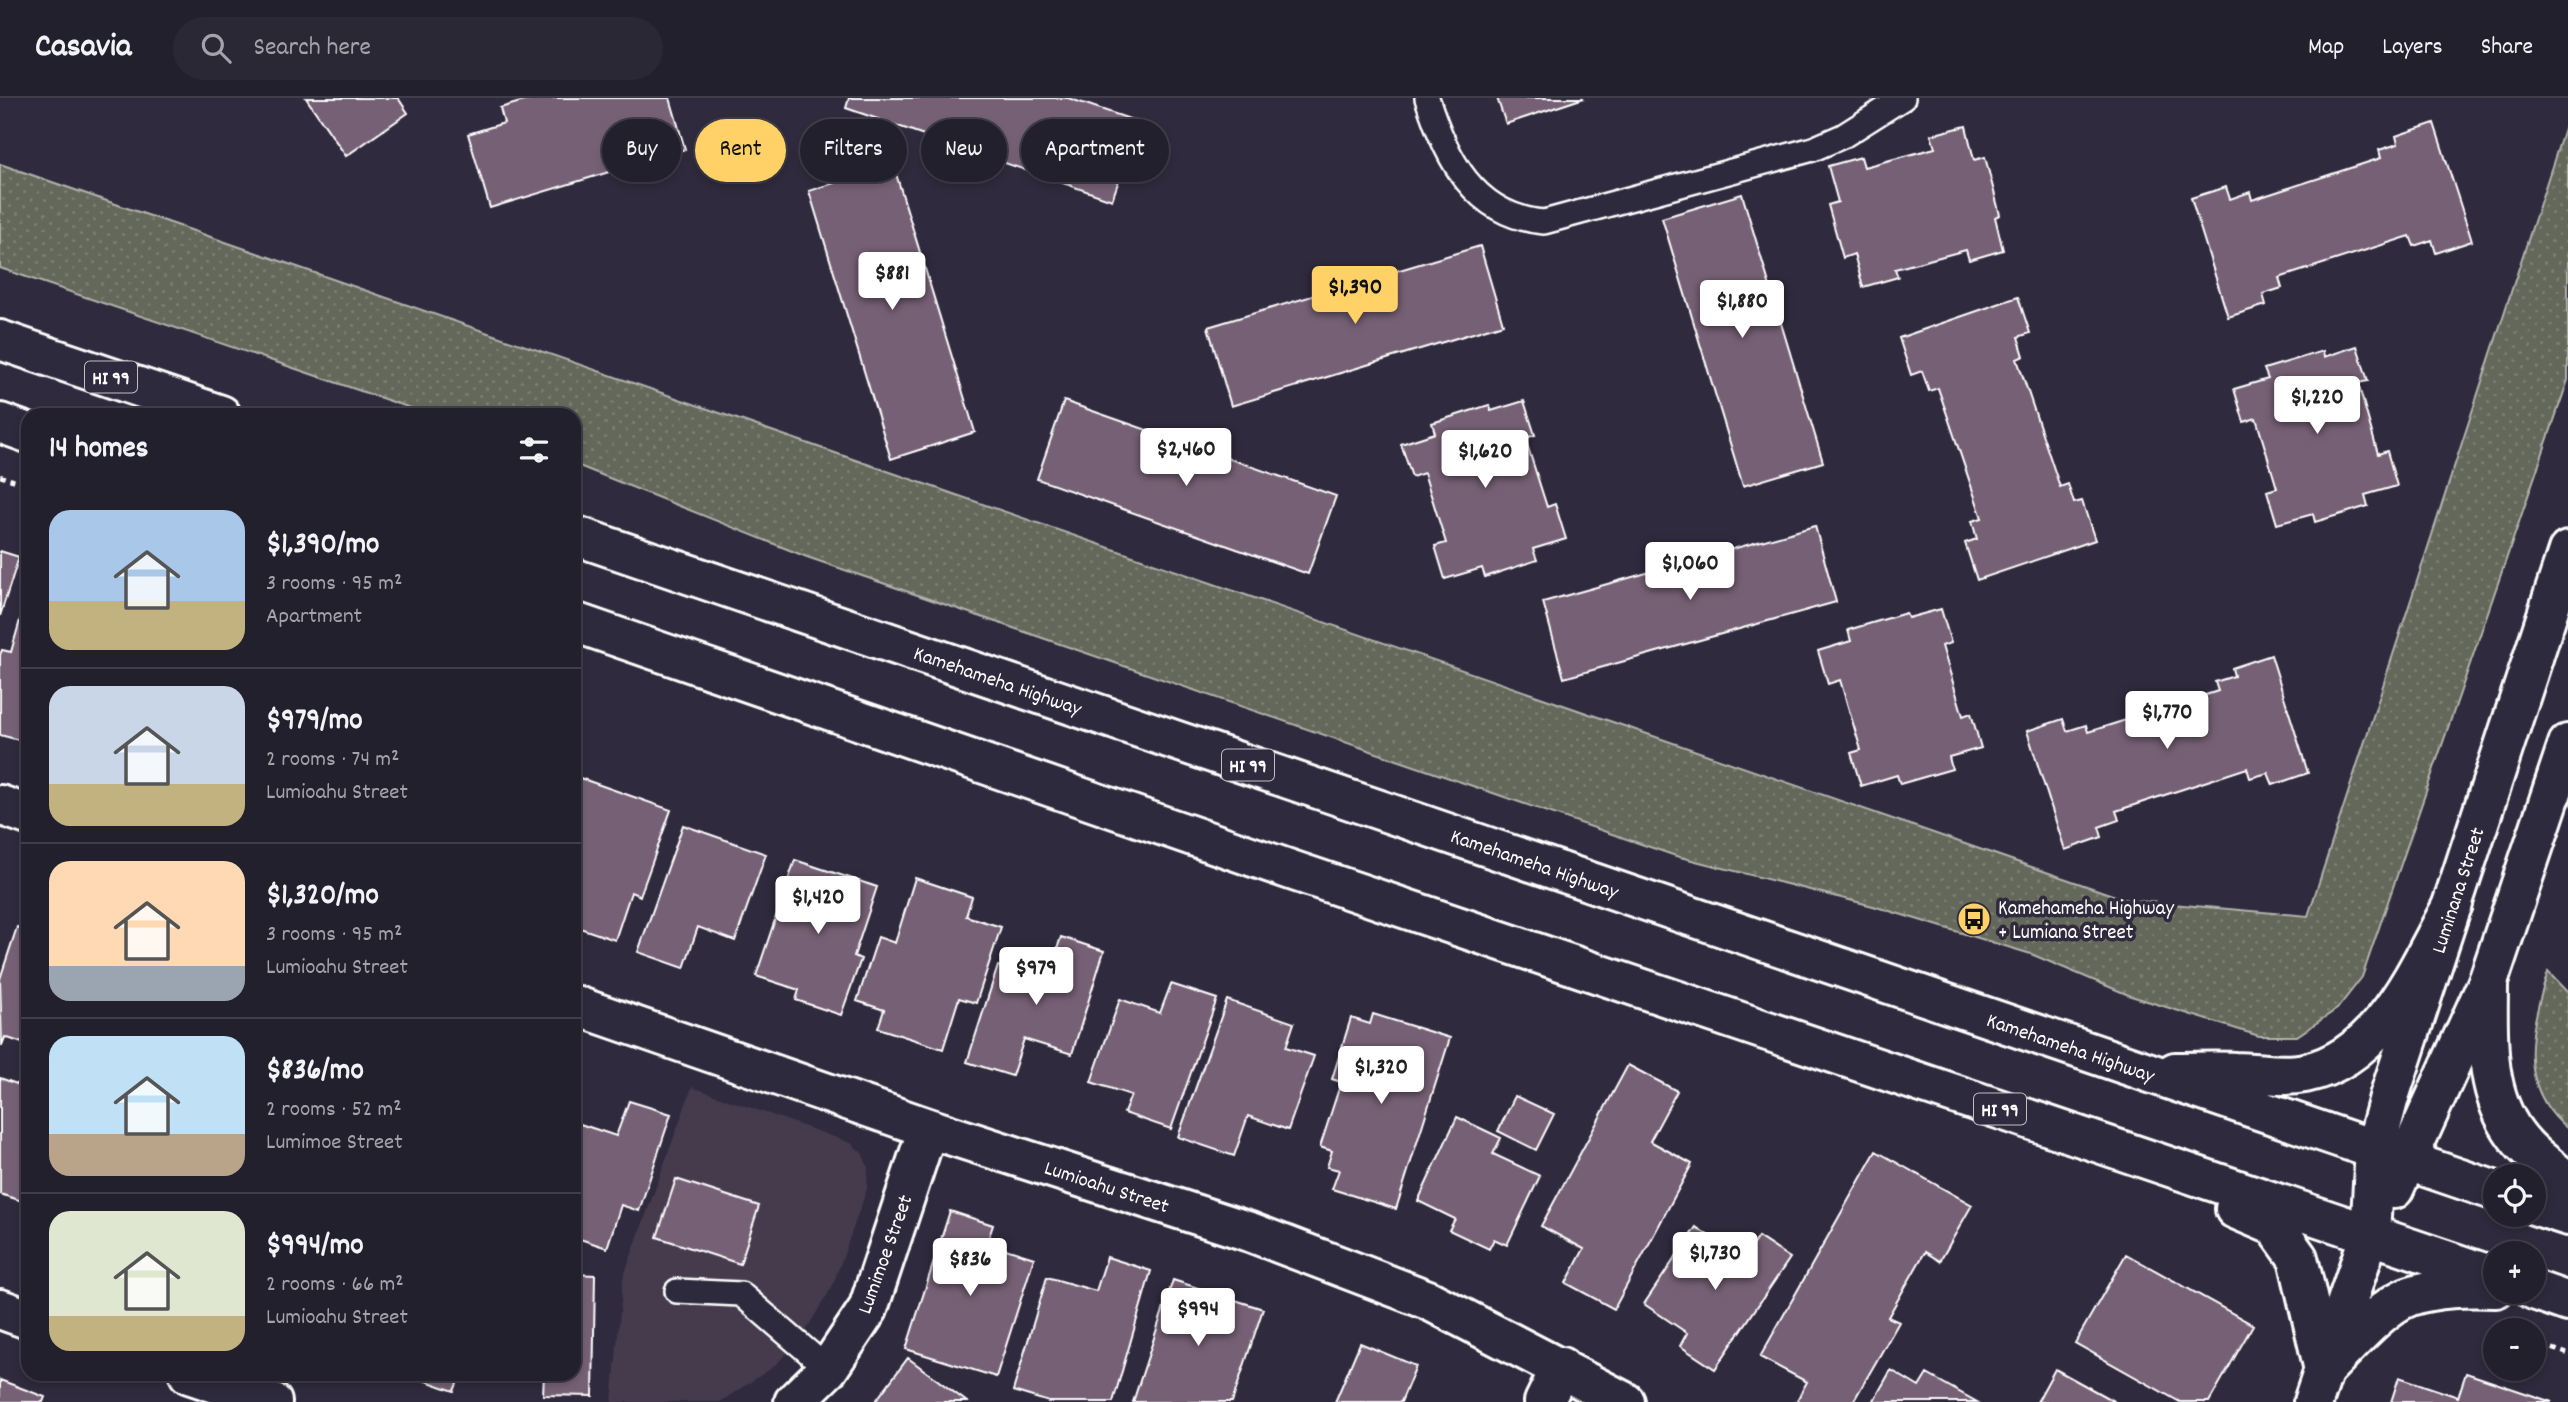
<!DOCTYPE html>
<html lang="en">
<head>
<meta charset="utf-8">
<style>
  :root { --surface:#23202e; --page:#2b2836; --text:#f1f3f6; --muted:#a3a3aa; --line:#403e4a; --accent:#ffd166 }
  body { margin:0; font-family:Dekko,sans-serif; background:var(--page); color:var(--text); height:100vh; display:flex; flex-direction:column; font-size:26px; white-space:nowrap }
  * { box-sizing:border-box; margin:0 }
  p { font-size:23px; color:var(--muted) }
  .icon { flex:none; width:38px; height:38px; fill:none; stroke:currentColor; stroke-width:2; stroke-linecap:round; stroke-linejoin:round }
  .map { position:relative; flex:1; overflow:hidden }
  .side { position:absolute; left:21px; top:310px; width:560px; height:973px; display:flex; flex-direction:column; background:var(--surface); border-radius:21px; box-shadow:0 4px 10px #0003,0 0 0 2px var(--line) }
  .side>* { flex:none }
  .hud { position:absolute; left:602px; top:21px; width:665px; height:63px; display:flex; gap:14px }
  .tools { position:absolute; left:2483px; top:1066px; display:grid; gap:14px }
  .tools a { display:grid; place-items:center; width:63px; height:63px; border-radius:50%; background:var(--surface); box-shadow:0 4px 10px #0003,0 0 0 2px var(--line); font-size:35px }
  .price { position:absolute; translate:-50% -60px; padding:0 16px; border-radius:7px; background:#fff; color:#222; font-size:23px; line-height:46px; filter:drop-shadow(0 2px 4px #0008) }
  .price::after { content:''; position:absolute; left:50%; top:42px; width:21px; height:16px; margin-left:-10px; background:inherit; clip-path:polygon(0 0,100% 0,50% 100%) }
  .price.selected { background:var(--accent); color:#111 }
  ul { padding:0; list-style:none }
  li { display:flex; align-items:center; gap:21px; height:175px; padding:0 28px }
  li+li { border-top:2px solid var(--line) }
  li span { display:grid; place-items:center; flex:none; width:196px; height:140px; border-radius:21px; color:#555 }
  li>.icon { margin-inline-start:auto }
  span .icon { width:84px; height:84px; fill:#fffc; stroke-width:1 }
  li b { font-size:30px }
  h2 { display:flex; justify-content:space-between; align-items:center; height:84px; padding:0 28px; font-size:30px }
  .tag { padding:0 24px; border-radius:32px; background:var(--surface); box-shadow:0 4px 10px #0003,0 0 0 2px var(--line); font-size:24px; line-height:63px }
  .tag.selected { background:var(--accent); color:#111 }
  header { display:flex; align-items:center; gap:42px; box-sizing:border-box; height:98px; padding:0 35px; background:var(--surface); border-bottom:2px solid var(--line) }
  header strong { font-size:33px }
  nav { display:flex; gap:38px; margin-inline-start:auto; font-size:24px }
  .search { width:490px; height:63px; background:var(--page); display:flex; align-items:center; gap:18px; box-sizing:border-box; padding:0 24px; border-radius:38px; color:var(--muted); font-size:26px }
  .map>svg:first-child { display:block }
  .built { fill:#443a4e }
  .grass { fill:url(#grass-dots); stroke:#b2b4ac; stroke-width:2 }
  .building { fill:#766075; stroke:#fff; stroke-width:2 }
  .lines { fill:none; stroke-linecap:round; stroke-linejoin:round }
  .service-casing { stroke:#fff; stroke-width:28 }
  .minor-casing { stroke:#fff; stroke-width:44 }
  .tertiary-casing { stroke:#fff; stroke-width:44 }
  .secondary-casing { stroke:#fff; stroke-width:44 }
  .primary-casing { stroke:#fff; stroke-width:44 }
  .path { stroke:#fff; stroke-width:4.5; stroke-dasharray:5 5; stroke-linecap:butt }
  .service { stroke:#2f2a3d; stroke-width:23 }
  .minor { stroke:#2f2a3d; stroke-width:38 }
  .tertiary { stroke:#2f2a3d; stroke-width:38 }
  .secondary { stroke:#2f2a3d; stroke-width:38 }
  .primary { stroke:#2f2a3d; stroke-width:38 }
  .labels { text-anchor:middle; stroke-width:7; stroke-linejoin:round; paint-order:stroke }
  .shield { fill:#2f2a3d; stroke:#c1bfc5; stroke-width:2 }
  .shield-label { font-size:19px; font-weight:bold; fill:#fff }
  .street-label { font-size:21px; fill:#fff; stroke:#2f2a3d }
  .poi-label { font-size:21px; fill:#fff; stroke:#2f2a3d; text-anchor:start }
</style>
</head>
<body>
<header>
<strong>Casavia</strong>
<div class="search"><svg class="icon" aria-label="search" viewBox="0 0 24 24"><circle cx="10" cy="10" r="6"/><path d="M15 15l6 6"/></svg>Search here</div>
<nav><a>Map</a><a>Layers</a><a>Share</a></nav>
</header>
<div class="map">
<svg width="2568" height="1304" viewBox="0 0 2568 1304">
  <defs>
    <pattern id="grass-dots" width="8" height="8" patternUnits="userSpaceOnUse" patternTransform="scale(1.75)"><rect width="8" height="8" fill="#64685a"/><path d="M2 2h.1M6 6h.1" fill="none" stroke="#7b7f73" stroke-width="1.8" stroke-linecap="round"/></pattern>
  </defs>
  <rect width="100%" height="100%" fill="#2f2a3d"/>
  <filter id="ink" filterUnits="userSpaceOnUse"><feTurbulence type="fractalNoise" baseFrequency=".0143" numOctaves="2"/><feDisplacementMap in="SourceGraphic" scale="14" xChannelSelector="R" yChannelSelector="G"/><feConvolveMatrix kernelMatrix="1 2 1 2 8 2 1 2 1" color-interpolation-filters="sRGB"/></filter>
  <g filter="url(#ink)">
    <path class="built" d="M692,989L851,1045L862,1055L868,1069L867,1091L833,1187L799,1244L772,1270L720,1304H612L623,1180Z"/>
    <path class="grass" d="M2568,19V282L2362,879L2337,911L2297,938H2259L2131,898L2031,856L1873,808L1676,758L807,459L574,366V317H431L0,170V66L2127,802L2308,818Z
      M2548,874L2568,895V1031C2516,989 2530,929 2548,874Z"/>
    <path class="building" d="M306,0H398L408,15L346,58Z
      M534,0H670L685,51L490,110L468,36L504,25L500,10Z
      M849,0H1068L1139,24L1112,102L846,10Z
      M1497,0H1584L1506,26Z
      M2434,25L2472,143L2436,155L2432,142L2414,148L2410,138L2279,180L2282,190L2263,196L2266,207L2228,219L2191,100L2226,89L2230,101L2250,94L2252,102L2381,60L2379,52L2398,46L2396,38Z
      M1966,28L1974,62L1985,59L2000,117L1995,119L2003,152L1969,162L1966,152L1895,171L1898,179L1863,189L1854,156L1843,160L1828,107L1838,104L1828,68L1861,59L1864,69L1935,50L1931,37Z
      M893,66L975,334L891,361L809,93Z
      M1742,96L1823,364L1743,388L1662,120Z
      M1480,148L1503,226L1231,308L1208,229Z
      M2018,199L2030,235L2018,239L2024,258L2017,261L2060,389L2068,386L2074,405L2082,403L2095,442L1977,482L1965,445L1977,441L1972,423L1982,420L1938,290L1929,293L1922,273L1911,277L1899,240Z
      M2357,248L2368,283L2358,285L2378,356L2387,353L2397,388L2365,397L2368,408L2315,424L2313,416L2277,426L2267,393L2277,390L2256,320L2244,324L2234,291L2268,281L2264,271L2323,253L2324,259Z
      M1064,303L1336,398L1308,476L1037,381Z
      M1524,303L1535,337L1525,340L1547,409L1555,406L1566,441L1533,451L1537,462L1485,479L1482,470L1445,481L1435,448L1446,445L1424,375L1412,379L1401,346L1435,335L1432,325L1489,307L1491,313Z
      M1815,428L1836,504L1564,580L1543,504Z
      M0,453L19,459L0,518Z
      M28,494V627L23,643L0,637V557L2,552L11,554Z
      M1941,511L1951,545L1942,548L1963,618L1971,615L1981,650L1949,659L1952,671L1900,686L1897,677L1861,688L1851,655L1861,652L1840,582L1828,586L1818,553L1851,543L1848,532L1906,515L1908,520Z
      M2271,557L2308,675L2273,687L2268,675L2250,680L2247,670L2116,713L2119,722L2099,729L2102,739L2065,752L2027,633L2063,621L2067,633L2086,627L2088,634L2218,593L2215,584L2234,578L2232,570Z
      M580,680L671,712L640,798L631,794L615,842L574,828V697Z
      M683,727L766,756L735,843L698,829L684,870L638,854Z
      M795,762L877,789L854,858L861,861L841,917L796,902L799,892L756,878Z
      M915,780L972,799L966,818L1001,829L976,905L959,900L943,951L878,930L884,912L857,903L878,839L895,845Z
      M17,829L28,833V947L5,939L2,948L0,881Z
      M1061,839L1104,853L1072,956L1024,941L1012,978L967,964L998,868L1037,881L1045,855L1055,857Z
      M1171,886L1217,901L1171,1031L1124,1015L1131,997L1091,984L1120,901L1160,915Z
      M1227,902L1294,925L1286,949L1314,958L1288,1032L1248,1018L1234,1058L1178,1039Z
      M1373,916L1450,940L1396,1111L1332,1091L1339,1072L1327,1069L1332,1053L1320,1049L1341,984L1332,981L1351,920L1370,926Z
      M1628,967L1677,993L1650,1043L1692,1066L1614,1211L1566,1185L1584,1151L1541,1128Z
      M0,980L28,990V1105L0,1096Z
      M1515,998L1554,1016L1536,1052L1498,1033Z
      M629,1003L671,1016L639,1113L621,1107L607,1150L574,1139V1024L616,1038Z
      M1457,1019L1501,1040L1493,1056L1540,1078L1507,1147L1494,1141L1489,1151L1449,1132L1455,1121L1418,1103Z
      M1876,1053L1972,1107L1940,1163L1925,1154L1888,1219L1899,1224L1853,1304H1796L1807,1284L1760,1259Z
      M676,1081L759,1108L740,1166L657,1139Z
      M950,1113L993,1127L987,1145L1034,1160L996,1279L906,1251Z
      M1696,1129L1743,1161L1758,1139L1790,1160L1715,1271L1680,1248L1687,1235L1644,1206Z
      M2126,1156L2253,1227L2209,1304H2180L2075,1245Z
      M1107,1159L1151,1173L1113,1304H1049L1013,1293L1047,1179L1096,1193Z
      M574,1176L595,1177L593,1298L543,1297L544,1276H574Z
      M1173,1182L1263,1211L1232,1304H1133Z
      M1360,1245L1416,1268L1401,1304H1335Z
      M908,1260L967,1304H875Z
      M2055,1271L2115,1304H2037Z
      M1891,1272L1919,1289L1927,1276L1977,1304H1873Z
      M2466,1275L2552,1304H2391L2399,1279L2458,1299Z
      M406,1276H461L454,1293Z
      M0,1282L45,1299L43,1304H0Z"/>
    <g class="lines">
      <defs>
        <path id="service" d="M1427,0C1446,60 1474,118 1544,124L1813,51L1843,38L1903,0
          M677,1193L741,1196L828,1271"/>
        <path id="minor" d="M0,707L28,717
          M574,907L928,1030L1250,1134L1428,1202L1625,1304
          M0,1211L28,1221
          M189,1276L272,1304
          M794,1304L828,1271L868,1211L928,1030
          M1544,1304L1561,1269"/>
        <path id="tertiary" d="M2313,1304L2370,1136"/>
        <path id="secondary" d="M2394,1091L2488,884L2568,646
          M2370,1136L2375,1052L2389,999L2568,453"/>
        <path id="primary" d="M0,242L221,317
          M0,325L28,335
          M574,437L2496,1093
          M574,524L1294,773L2496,1179
          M2488,884C2488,935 2483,993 2516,1037C2529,1055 2550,1070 2568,1084
          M2175,974C2195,974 2215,973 2235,974C2259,974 2281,980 2305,975C2383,959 2418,868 2453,806
          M2534,1107L2568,1118
          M2235,1111L2275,1128L2298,1160L2324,1272
          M2534,1192L2568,1204
          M2324,1272C2346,1251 2381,1208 2410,1198C2437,1189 2467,1189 2496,1190"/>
      </defs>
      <use href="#service" class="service-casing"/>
      <use href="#minor" class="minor-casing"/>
      <use href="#tertiary" class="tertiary-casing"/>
      <use href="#secondary" class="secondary-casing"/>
      <use href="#primary" class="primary-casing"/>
      <path class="path" d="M0,378L28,387
        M2534,1244L2568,1256"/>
      <use href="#service" class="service"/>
      <use href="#minor" class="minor"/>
      <use href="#tertiary" class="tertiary"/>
      <use href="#secondary" class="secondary"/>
      <use href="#primary" class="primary"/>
    </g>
  </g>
  <defs>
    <symbol id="bus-disc" viewBox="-11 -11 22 22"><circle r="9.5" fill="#ffd166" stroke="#2f2a3d"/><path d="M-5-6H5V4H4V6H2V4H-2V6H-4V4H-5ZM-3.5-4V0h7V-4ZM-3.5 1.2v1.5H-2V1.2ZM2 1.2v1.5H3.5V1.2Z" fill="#111"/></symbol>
  </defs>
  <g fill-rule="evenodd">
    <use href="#bus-disc" x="1955" y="802" width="38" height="38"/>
  </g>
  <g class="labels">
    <g class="shield">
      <rect x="85" y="263.5" width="52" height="31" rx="5"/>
      <rect x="1222" y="651.5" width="52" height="31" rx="5"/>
      <rect x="1974" y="995.5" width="52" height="31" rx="5"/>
    </g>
    <g class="shield-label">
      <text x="111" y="286">HI 99</text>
      <text x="1248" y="674">HI 99</text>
      <text x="2000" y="1018">HI 99</text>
    </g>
    <g class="street-label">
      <text transform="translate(998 582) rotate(19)" y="7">Kamehameha Highway</text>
      <text transform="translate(1535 765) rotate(19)" y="7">Kamehameha Highway</text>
      <text transform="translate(2457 792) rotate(-72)" y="7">Luminana Street</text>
      <text transform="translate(2071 949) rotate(19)" y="7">Kamehameha Highway</text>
      <text transform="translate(1107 1088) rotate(18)" y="7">Lumioahu Street</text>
      <text transform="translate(884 1156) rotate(-70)" y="7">Lumimoe Street</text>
    </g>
    <g class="poi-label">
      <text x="1998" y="816">Kamehameha Highway<tspan x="1998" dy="24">+ Lumiana Street</tspan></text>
    </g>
  </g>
</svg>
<div class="tools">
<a><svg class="icon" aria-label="locate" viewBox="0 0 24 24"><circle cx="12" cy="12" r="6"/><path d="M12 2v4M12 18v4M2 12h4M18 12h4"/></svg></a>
<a>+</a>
<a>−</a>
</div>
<b class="price" style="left:892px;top:214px">$881</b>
<b class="price selected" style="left:1355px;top:228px">$1,390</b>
<b class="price" style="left:1742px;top:242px">$1,880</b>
<b class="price" style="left:2317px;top:338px">$1,220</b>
<b class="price" style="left:1186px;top:390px">$2,460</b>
<b class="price" style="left:1485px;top:392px">$1,620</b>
<b class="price" style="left:1690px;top:504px">$1,060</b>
<b class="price" style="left:2167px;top:653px">$1,770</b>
<b class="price" style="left:818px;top:838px">$1,420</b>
<b class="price" style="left:1036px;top:909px">$979</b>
<b class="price" style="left:1381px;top:1008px">$1,320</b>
<b class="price" style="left:1715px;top:1194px">$1,730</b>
<b class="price" style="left:970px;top:1200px">$836</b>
<b class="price" style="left:1198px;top:1250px">$994</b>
<div class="hud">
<a class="tag">Buy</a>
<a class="tag selected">Rent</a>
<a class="tag">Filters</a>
<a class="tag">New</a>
<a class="tag">Apartment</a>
</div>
<section class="side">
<h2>14 homes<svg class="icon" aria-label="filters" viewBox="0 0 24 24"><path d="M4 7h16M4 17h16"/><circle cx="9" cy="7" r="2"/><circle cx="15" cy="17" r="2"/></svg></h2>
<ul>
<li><span style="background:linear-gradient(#a9c7e8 65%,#c2b280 0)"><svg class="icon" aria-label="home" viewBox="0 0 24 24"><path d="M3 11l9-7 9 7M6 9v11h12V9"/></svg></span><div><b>$1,390/mo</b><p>3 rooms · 95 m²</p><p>Apartment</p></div></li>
<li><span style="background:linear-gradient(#c9d6e8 70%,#c2b280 0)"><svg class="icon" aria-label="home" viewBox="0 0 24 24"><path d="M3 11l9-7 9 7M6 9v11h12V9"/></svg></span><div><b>$979/mo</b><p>2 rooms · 74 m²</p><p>Lumioahu Street</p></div></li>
<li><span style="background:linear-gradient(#ffd9b3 75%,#9aa5b1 0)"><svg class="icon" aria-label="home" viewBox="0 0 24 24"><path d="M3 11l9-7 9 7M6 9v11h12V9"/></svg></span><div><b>$1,320/mo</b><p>3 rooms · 95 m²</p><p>Lumioahu Street</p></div></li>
<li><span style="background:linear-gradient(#bfe0f5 70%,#b9a48a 0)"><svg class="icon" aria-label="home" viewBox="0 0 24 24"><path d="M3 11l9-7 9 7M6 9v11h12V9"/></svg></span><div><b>$836/mo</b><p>2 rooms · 52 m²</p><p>Lumimoe Street</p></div></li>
<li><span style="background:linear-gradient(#dfe7d0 75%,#c2b280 0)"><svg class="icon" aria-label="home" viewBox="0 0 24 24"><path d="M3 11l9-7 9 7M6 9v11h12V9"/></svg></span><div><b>$994/mo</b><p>2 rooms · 66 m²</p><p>Lumioahu Street</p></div></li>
</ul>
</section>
</div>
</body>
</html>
